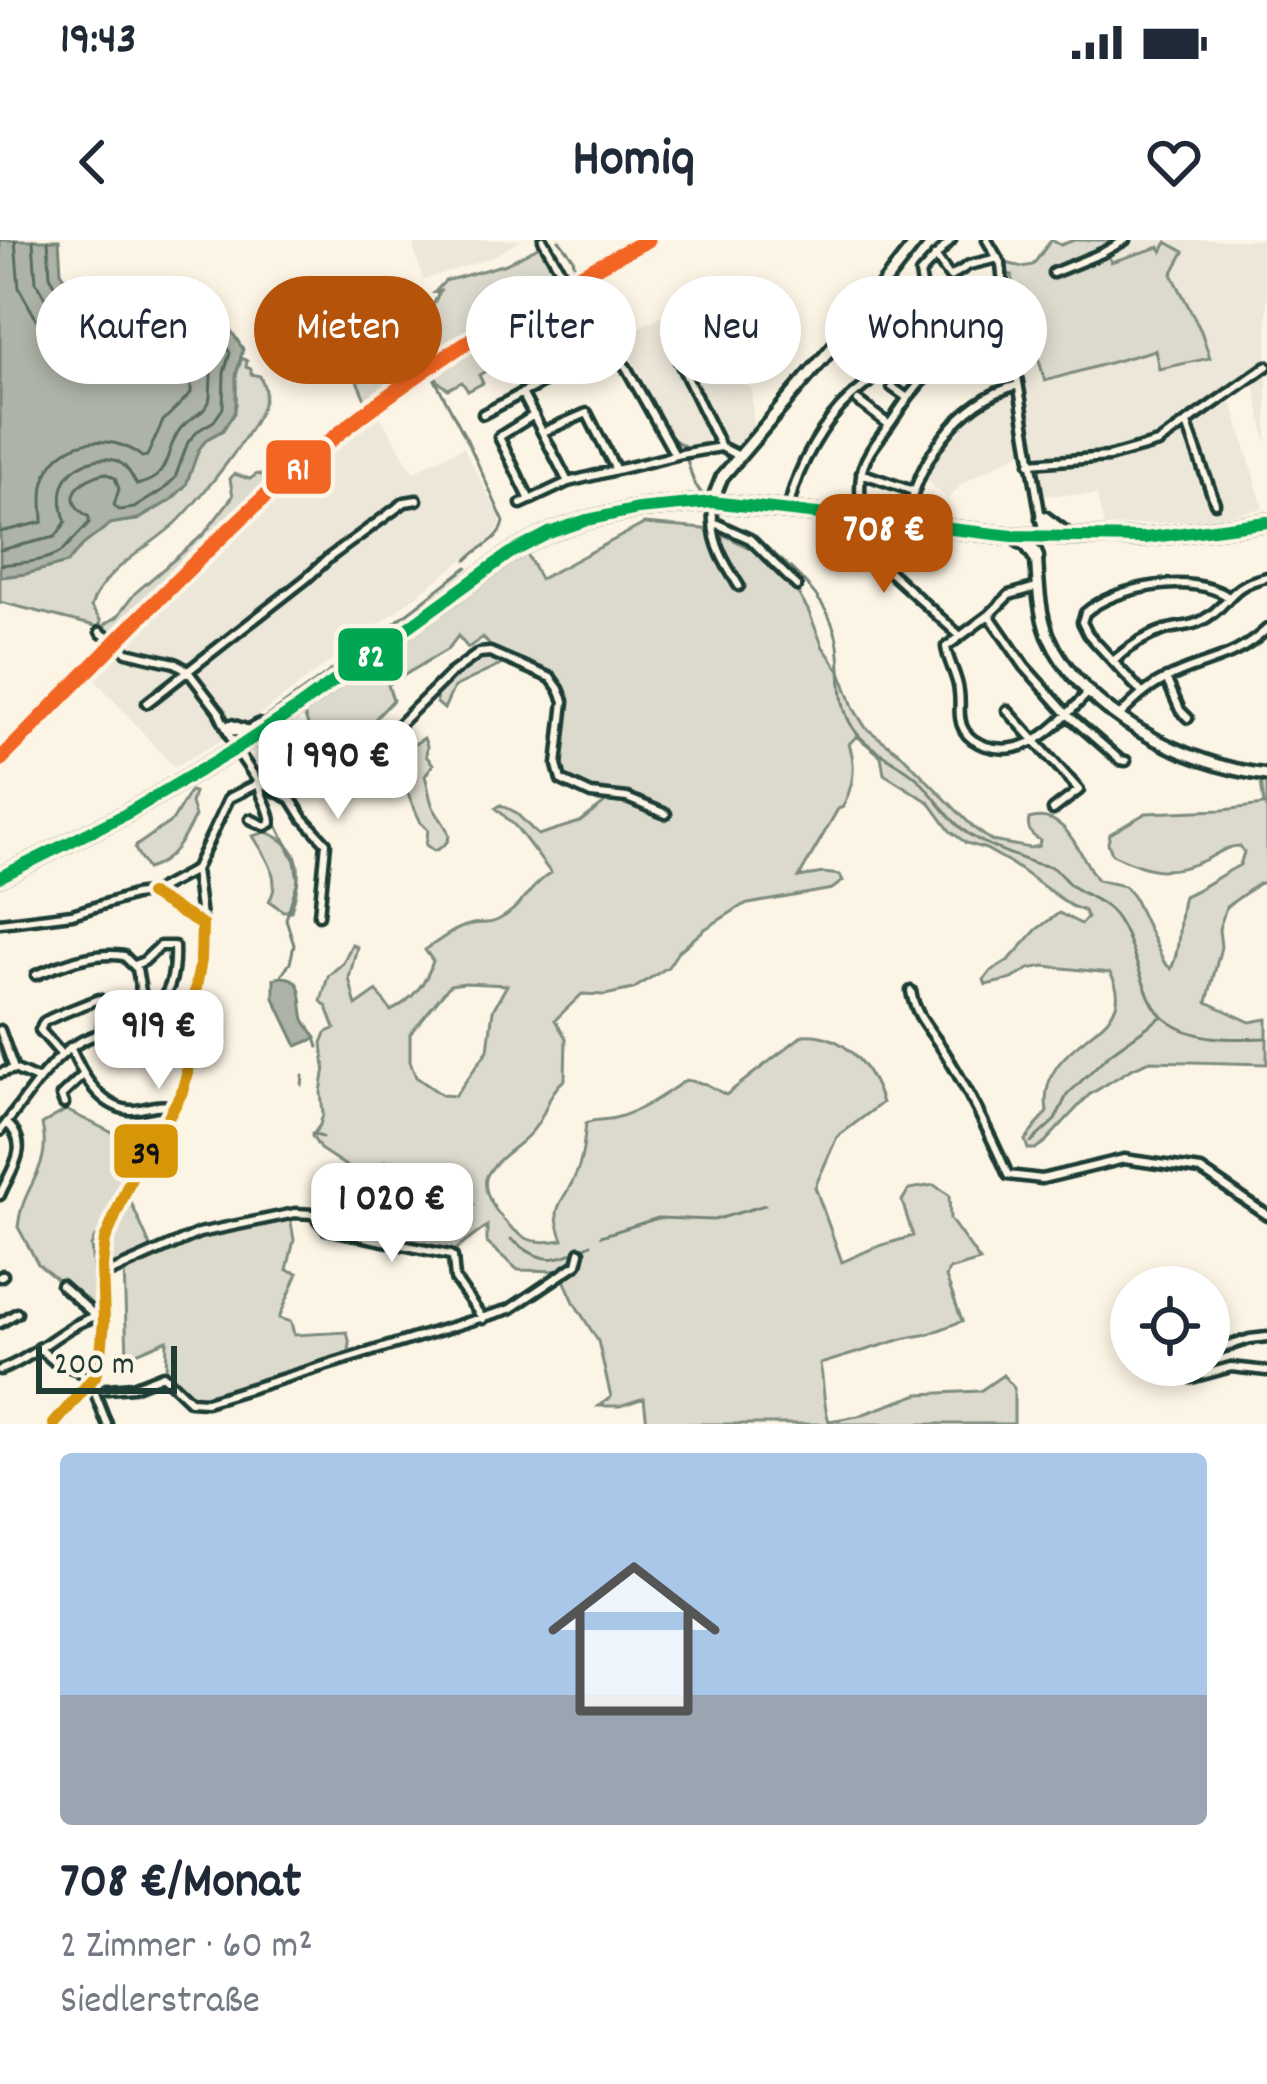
<!DOCTYPE html>
<html lang="de">
<head>
<meta charset="utf-8">
<style>
  :root { --surface:#fff; --page:#f6f6f7; --text:#1f2937; --muted:#747a83; --line:#e0e1e3; --accent:#b45309 }
  body { margin:0; font-family:Dekko,sans-serif; background:var(--page); color:var(--text); height:100vh; display:flex; flex-direction:column; font-size:45px; white-space:nowrap }
  * { box-sizing:border-box; margin:0 }
  p { font-size:39px; color:var(--muted) }
  .icon { flex:none; width:66px; height:66px; fill:none; stroke:currentColor; stroke-width:2; stroke-linecap:round; stroke-linejoin:round }
  .map { position:relative; height:1184px; overflow:hidden }
  .side { display:flex; flex-direction:column; background:var(--surface); flex:1 }
  .side>* { flex:none }
  .hud { position:absolute; left:36px; top:36px; width:1197px; height:108px; display:flex; gap:24px }
  .controls { position:absolute; left:1110px; top:1026px; display:grid; gap:24px }
  .controls a { display:grid; place-items:center; width:120px; height:120px; border-radius:50%; background:var(--surface); box-shadow:0 6px 18px #0003; font-size:60px }
  .scale { position:absolute; left:36px; bottom:30px; width:141px; box-sizing:border-box; padding-left:12px; border:6px solid #1f3d34; border-top:0; font-size:33px; line-height:42px; white-space:nowrap; color:#1f3d34; -webkit-text-stroke:9px #fcf5e5; paint-order:stroke }
  .price { position:absolute; translate:-50% -102px; padding:0 27px; border-radius:24px; background:#fff; color:#222; font-size:39px; line-height:78px; filter:drop-shadow(0 3px 6px #0008) }
  .price::after { content:''; position:absolute; left:50%; top:72px; width:36px; height:27px; margin-left:-18px; background:inherit; clip-path:polygon(0 0,100% 0,50% 100%) }
  .price.selected { background:var(--accent); color:#fff }
  ul { padding:0; list-style:none }
  li { display:grid; align-content:center; gap:24px; height:636px; padding:0 60px }
  li+li { border-top:3px solid var(--line) }
  li span { display:grid; place-items:center; height:372px; border-radius:12px; color:#555 }
  li>.icon { margin-inline-start:auto }
  span .icon { width:216px; height:216px; fill:#fffc; stroke-width:1 }
  li b { font-size:51px }
  .pill { padding:0 42px; border-radius:54px; background:var(--surface); box-shadow:0 6px 18px #0003; font-size:42px; line-height:108px }
  .pill.selected { background:var(--accent); color:#fff }
  .status { display:flex; justify-content:space-between; align-items:center; height:84px; padding:0 60px; background:var(--surface); direction:ltr }
  .status svg { height:33px; fill:currentColor }
  header { display:flex; justify-content:space-between; align-items:center; height:156px; padding:0 60px; background:var(--surface); font-size:54px; font-weight:700 }
  .map>svg:first-child { display:block }
  .built { fill:#ece7d8 }
  .green { fill:#dcdacc; stroke:#7e8c80; stroke-width:3; fill-rule:evenodd }
  .water { fill:#aeb3a7; stroke:#758479; stroke-width:3 }
  .lines { fill:none; stroke-linecap:round; stroke-linejoin:round }
  .shore { stroke:#586c62; stroke-width:3 }
  .stream { stroke:#758479; stroke-width:3 }
  .minor-casing { stroke:#1f3d34; stroke-width:15 }
  .tertiary-casing { stroke:#1f3d34; stroke-width:18 }
  .primary-casing { stroke:#1f3d34; stroke-width:21 }
  .minor { stroke:#fcf5e5; stroke-width:6 }
  .tertiary { stroke:#fcf5e5; stroke-width:9 }
  .primary { stroke:#fcf5e5; stroke-width:12 }
  .bus-1-casing { stroke:#fcf5e5; stroke-width:21 }
  .bus-2-casing { stroke:#fcf5e5; stroke-width:21 }
  .bus-1 { stroke:#d79608; stroke-width:12 }
  .bus-2 { stroke:#00a651; stroke-width:12 }
  .rail-1-casing { stroke:#fcf5e5; stroke-width:24 }
  .rail-1 { stroke:#f26522; stroke-width:15 }
  .line-badge { stroke:#fcf5e5; stroke-width:4.5 }
  .badge-label { font-size:33px; text-anchor:middle; font-weight:bold; fill:#fff }
  .pale-badge-label { font-size:33px; text-anchor:middle; font-weight:bold; fill:#111 }
</style>
</head>
<body>
<div class="status"><b>19:43</b><svg viewBox="0 0 49 12"><path d="M0 12V9h3v3zM5 12V6h3v6zM10 12V3h3v9zM15 12V0h3v12zM26 1h20v11H26zM47 4h2v5h-2z"/></svg></div>
<header><svg class="icon" aria-label="back" viewBox="0 0 24 24"><path d="M15 5l-7 7 7 7"/></svg>Homiq<svg class="icon" aria-label="heart" viewBox="0 0 24 24"><path d="M12 20l-8-8c-3-5 5-10 8-4 3-6 11-1 8 4z"/></svg></header>
<div class="map">
<svg width="1267" height="1184" viewBox="0 0 1267 1184">
  <rect width="100%" height="100%" fill="#fcf5e5"/>
  <filter id="ink" filterUnits="userSpaceOnUse"><feTurbulence type="fractalNoise" baseFrequency=".00833" numOctaves="2"/><feDisplacementMap in="SourceGraphic" scale="24" xChannelSelector="R" yChannelSelector="G"/><feConvolveMatrix kernelMatrix="1 2 1 2 8 2 1 2 1" color-interpolation-filters="sRGB"/></filter>
  <g filter="url(#ink)">
    <path class="built" d="M415,0H521L490,18L423,40L414,9Z
      M1103,0H1267V205L1252,135L1166,196L1098,216L1038,217L1032,211L1018,213L963,243L948,259L923,237L949,195L960,183L1001,156L1022,150L1015,101L1032,96L1046,141L1155,110L1210,118L1111,23Z
      M678,67L710,109L752,150L753,191L738,207L722,201L677,210L621,97Z
      M372,162L413,232L463,207L500,278L501,285L493,297L243,488L174,527L89,433L0,522V513L245,270L315,207Z
      M1232,162L1263,268L1211,279L1104,287L1097,255H1041L1036,232L1042,224L1126,219L1164,204Z"/>
    <path class="green" d="M1051,0L1061,5L1074,0H1118L1106,9L1111,22L1159,7L1162,12L1167,2L1184,12L1172,34L1201,91L1210,118L1159,129L1155,110L1045,141L1032,97L1015,101L1012,35L1007,34L1006,23L1022,27L1033,25Z
      M538,7H543L561,39L478,88L367,164L355,136L350,97L354,92L368,101L391,97L425,81L440,51L435,52L445,41L506,24Z
      M568,50L584,82L569,91V95L527,116L523,110L479,135L483,143L468,151L462,142L448,149L440,143L431,130L534,67Z
      M242,118L247,121L246,127L251,129V134L260,136C262,142 266,148 265,154C265,181 196,264 176,283C149,308 102,330 91,367L101,381L99,387L0,362V337L26,334L67,323L82,305L110,283L138,280L171,260L186,245L198,209L207,199L223,190L236,164V135Z
      M234,234L250,239L257,234L273,238L114,395L105,388V384L117,377L135,353L204,294L233,256L230,239Z
      M644,284L704,289L726,296L753,310L799,355L808,370L823,407L840,431L854,469L866,488L902,515L974,588L992,601L1030,608L1039,606L1040,600C1030,595 1027,589 1029,579C1066,567 1079,615 1097,640L1124,646L1133,656L1164,722L1171,729C1182,706 1177,681 1184,656C1205,647 1220,635 1240,625L1244,612L1240,606C1225,606 1218,614 1205,620C1166,637 1149,631 1112,614L1108,603L1110,594L1146,573L1223,570L1264,565L1261,541L1267,542V641L1258,644L1226,667L1219,689L1221,707L1207,762L1250,782L1267,779V824L1150,821L1131,829L1089,855L1045,902L1035,909H1028L1025,900L1047,872C1035,795 1147,794 1110,733L1044,726L1029,729L1012,739L986,745L984,740L991,731L1009,720L1037,689L1059,673L1081,684L1087,678L1084,671L1071,666L1009,622L986,609L966,603L950,591L929,562L884,534L881,516L857,496L849,504C857,527 853,545 843,567L838,569L799,637L823,633L840,635L843,641L832,649L743,665L705,689L678,712L668,727L633,749L605,755L582,754L555,780L566,798L565,839C547,854 549,868 536,886C524,905 501,913 489,932C475,953 508,989 526,998C538,1004 551,1001 563,1000C549,963 562,967 576,934C583,919 584,900 586,883C597,878 604,881 615,878C642,871 663,855 686,840L706,844L726,855L803,795C844,792 871,827 882,863L837,897L815,947L842,1022L876,1007L913,996L902,961L909,949L934,945L949,955L950,979L980,1021L949,1030L946,1037L962,1081L929,1094L906,1098L820,1124C824,1142 823,1166 829,1181L858,1176L919,1154L980,1151L1003,1135L1014,1148V1184H647L644,1158L620,1166H599L611,1157L598,1101L575,1064L560,1031L518,1030L487,1003V986L454,1011L379,997L388,932L352,930L320,909L312,896L320,885L323,874L321,852L325,828L322,803L326,793L335,788L327,767L321,761L328,736L343,723L352,704L357,707L349,738L356,766L377,751L391,771C412,760 426,744 433,721L425,710C439,701 453,689 469,685C479,682 489,685 498,680C520,670 530,645 551,633L517,588L496,568L501,565L515,572L538,595L580,582L610,559L569,542L561,531L562,459L553,444L503,424L454,447L444,469L437,463L435,450L450,434L490,406L483,397L468,408L458,396L448,409L388,445L393,460L359,496L343,505L342,501L316,508L303,471L491,334L526,312L540,339ZM465,743L507,745L493,770L488,810L455,856L442,855L416,837L410,821V794L450,745Z
      M424,498L427,506L426,516L433,524L425,536C428,545 429,556 432,564C439,584 465,597 434,611L426,605L428,590L421,583L397,529L412,517L413,505Z
      M190,551L194,552L191,563L195,576C184,598 172,622 147,629L135,609L136,606L173,580Z
      M266,592C306,607 302,635 291,671H283L269,661C283,640 265,615 253,596Z
      M66,870L143,908L128,936L103,1000L95,997L91,1006L97,1073L38,1024L18,987C22,944 53,930 42,884Z
      M351,934H384L373,997C348,993 335,994 318,974L322,953Z
      M130,960L152,1010L105,1028L106,1004L122,964Z
      M290,976L294,1000L287,1030L298,1033L279,1078L291,1082L294,1095L347,1092L350,1104L348,1117L226,1154L197,1159L166,1131L167,1100L127,1117L124,1028L199,996Z"/>
    <path class="water" d="M0,0H59L61,31L93,88L103,92L138,78L218,81L228,86L243,109L236,135V164L234,173L223,190L207,199L199,209L186,245L171,260L138,279L110,284L83,305L67,323L25,334L0,337Z
      M280,737C306,736 299,760 304,779C305,782 314,795 316,798L297,806L274,758V739Z"/>
    <g class="lines">
      <path class="shore" d="M0,292L43,282C43,269 40,255 44,242C56,198 109,190 142,217L147,216L163,181L191,153V130L187,125L144,123L114,135L100,136L87,134L67,125L54,111L19,48L15,0
        M0,310L55,297L66,282C56,255 61,230 91,221C101,218 110,217 119,222C128,227 132,237 137,245C146,242 155,240 161,231C170,218 170,201 181,188C188,179 205,173 209,162C212,152 209,131 214,115L208,108L142,105L104,118L80,111L69,101L36,42L33,0
        M0,325C18,323 45,322 61,312C64,310 84,288 89,283V277C59,259 79,239 105,233L115,238L119,249L114,265L119,270L134,268L163,250L175,238L188,202L199,190L214,181L223,168L224,133L230,113L220,96L213,93L140,90L105,103L87,98L50,36L48,0"/>
      <path class="stream" d="M559,0L573,18L575,29
        M579,45L594,85L628,120L673,199L684,206V210
        M433,136L468,202L504,282C501,300 477,308 467,320
        M686,217L694,243L703,255
        M719,277C763,303 825,345 837,399C843,428 836,463 853,488C869,512 898,520 918,539C937,558 951,585 975,598C993,608 1014,616 1034,623C1039,625 1046,625 1051,627C1059,631 1065,641 1072,646C1084,655 1099,659 1110,670C1135,695 1140,755 1162,776C1190,802 1232,799 1267,798
        M261,481L361,409L467,327
        M274,579L295,621L298,640L286,679L294,705L290,723L280,737
        M315,798L318,807
        M302,845L303,836
        M312,894L322,897
        M1031,902L1055,880L1067,855L1108,815L1161,777
        M385,921L400,928H409L432,945L458,952L474,965
        M601,996L658,978L714,980L765,965
        M511,999C544,1025 554,1023 591,1004"/>
      <defs>
        <path id="minor" d="M543,0L571,49L589,90L626,127L675,215
          M987,0L1001,24L1005,65L1044,296
          M935,16L950,37L969,25L998,18
          M1053,33L1102,13L1125,0
          M933,67L922,45L920,34L951,0
          M938,77L958,110
          M888,102L903,85L935,125
          M701,106L679,121L721,207
          M892,147L906,157
          M522,153L568,242
          M858,161L888,184
          M483,174L608,108
          M1187,184L1215,263
          M543,192L587,173L615,228
          M1030,223L1108,217L1158,203L1267,126
          M861,233L913,251
          M529,258L499,197L534,175
          M712,262L713,282L750,299L797,346
          M790,262C798,226 824,181 851,157C876,135 902,122 914,89L955,67L1004,46
          M521,264L568,242L681,214L721,207L739,216
          M862,273C854,218 871,214 898,172C925,130 959,103 1009,91
          M907,279C918,222 957,161 1018,145
          M713,282C714,307 726,325 739,346
          M901,300L882,325L959,395
          M847,301L882,325
          M1037,347L1009,355L989,375L946,407C948,422 958,437 959,452C961,465 957,478 964,490C969,499 977,503 986,506C1031,520 1061,480 1089,452
          M989,375L1025,427L1067,474L1120,520L1126,521
          M100,392L127,412L175,423L187,430L220,473
          M1114,420C1129,407 1145,396 1165,390C1178,386 1191,387 1203,380C1232,364 1226,346 1267,337
          M1166,438L1180,470L1188,478
          M1142,453L1088,394L1082,382L1085,373C1115,346 1193,333 1227,356
          M147,463L306,339L330,317L405,262L417,260
          M1007,470L1079,550L1053,570
          M219,473L236,509L259,543L291,559L303,578L326,603L319,675
          M1119,476C1133,462 1146,449 1164,440C1203,419 1231,423 1267,389
          M287,556L340,538L362,521L450,434L479,413L490,412L551,438L559,449L564,461L557,525L561,540L591,554L627,558L666,574
          M195,630L202,685
          M0,683L72,674L134,655L154,652L195,630L229,558L259,543C260,559 270,565 271,583L265,586L250,579
          M135,725L144,721L160,706H174C175,730 172,765 144,768
          M36,735C63,724 94,711 124,716L137,729L145,773L142,790
          M911,751C915,777 934,794 947,816C971,855 990,894 1008,935L1042,939L1124,919L1201,930L1267,975
          M127,789L129,810L155,822
          M0,790L14,829
          M70,807C81,832 98,866 129,870C143,871 154,863 168,866
          M61,814L40,790C42,788 42,784 44,782C47,779 93,761 99,759L104,767L101,793
          M0,833L14,829L39,840
          M64,864L61,856L83,835
          M0,891C41,841 65,783 141,790C157,791 173,795 189,798
          M0,955C11,929 32,906 7,883
          M102,1036L199,993L295,973L313,974L326,989L450,1015L453,1017L455,1039L483,1079
          M0,1037L3,1035
          M61,1045L96,1076
          M0,1083L17,1073
          M39,1108L55,1122L78,1130L91,1143L107,1184
          M1209,1112L1250,1099L1267,1097
          M1187,1125L1183,1130L1184,1135L1191,1138L1231,1127L1267,1131
          M0,1130C35,1118 61,1087 96,1076
          M96,1150L133,1147L163,1135L190,1161L206,1162L510,1069L577,1024L580,1012
          M54,1184L95,1136L101,1114L104,1081L102,1026L105,1000L137,924L166,882L182,852L187,834L189,785L201,720L202,685L150,654"/>
        <path id="tertiary" d="M712,262L722,237L848,89L918,0
          M1036,312C1038,339 1038,369 1048,395C1081,473 1187,526 1267,535"/>
        <path id="primary" d="M1043,278L1067,296
          M1014,296L1028,305L1036,317
          M231,487L248,493L259,487
          M0,637L126,574L236,509L293,471L509,314L549,293L587,280L638,269L712,262L1013,296L1145,298L1267,282"/>
      </defs>
      <use href="#minor" class="minor-casing"/>
      <use href="#tertiary" class="tertiary-casing"/>
      <use href="#primary" class="primary-casing"/>
      <use href="#minor" class="minor"/>
      <use href="#tertiary" class="tertiary"/>
      <use href="#primary" class="primary"/>
      <defs>
        <path id="bus-1" d="M54,1184L95,1136L101,1114L104,1081L102,1026L105,1000L137,924L166,882L182,852L187,834L189,785L201,720L202,685L150,654"/>
        <path id="bus-2" d="M0,637L126,574L236,509L293,471L509,314L549,293L587,280L638,269L712,262L1013,296L1145,298L1267,282"/>
      </defs>
      <use href="#bus-1" class="bus-1-casing"/>
      <use href="#bus-2" class="bus-2-casing"/>
      <use href="#bus-1" class="bus-1"/>
      <use href="#bus-2" class="bus-2"/>
      <defs>
        <path id="rail-1" d="M0,520C95,425 187,325 288,236C396,141 520,64 648,0"/>
      </defs>
      <use href="#rail-1" class="rail-1-casing"/>
      <use href="#rail-1" class="rail-1"/>
    </g>
  </g>
  <g class="line-badge">
    <rect x="264" y="198" width="69" height="58" rx="12" fill="#f26522"/>
    <rect x="336" y="386" width="69" height="57" rx="12" fill="#00a651"/>
    <rect x="112" y="882" width="68" height="58" rx="12" fill="#d79608"/>
  </g>
  <g class="badge-label">
    <text x="298" y="239">R1</text>
    <text x="371" y="426">82</text>
  </g>
  <g class="pale-badge-label">
    <text x="146" y="923">39</text>
  </g>
</svg>
<div class="controls">
<a><svg class="icon" aria-label="locate" viewBox="0 0 24 24"><circle cx="12" cy="12" r="6"/><path d="M12 2v4M12 18v4M2 12h4M18 12h4"/></svg></a>
</div>
<div class="scale">200 m</div>
<b class="price selected" style="left:884px;top:356px">708 €</b>
<b class="price" style="left:338px;top:582px">1 990 €</b>
<b class="price" style="left:159px;top:852px">919 €</b>
<b class="price" style="left:392px;top:1025px">1 020 €</b>
<div class="hud">
<a class="pill">Kaufen</a>
<a class="pill selected">Mieten</a>
<a class="pill">Filter</a>
<a class="pill">Neu</a>
<a class="pill">Wohnung</a>
</div>
</div>
<section class="side">
<ul>
<li><span style="background:linear-gradient(#a9c7e8 65%,#9aa5b1 0)"><svg class="icon" aria-label="home" viewBox="0 0 24 24"><path d="M3 11l9-7 9 7M6 9v11h12V9"/></svg></span><div><b>708 €/Monat</b><p>2 Zimmer · 60 m²</p><p>Siedlerstraße</p></div></li>
</ul>
</section>
</body>
</html>
